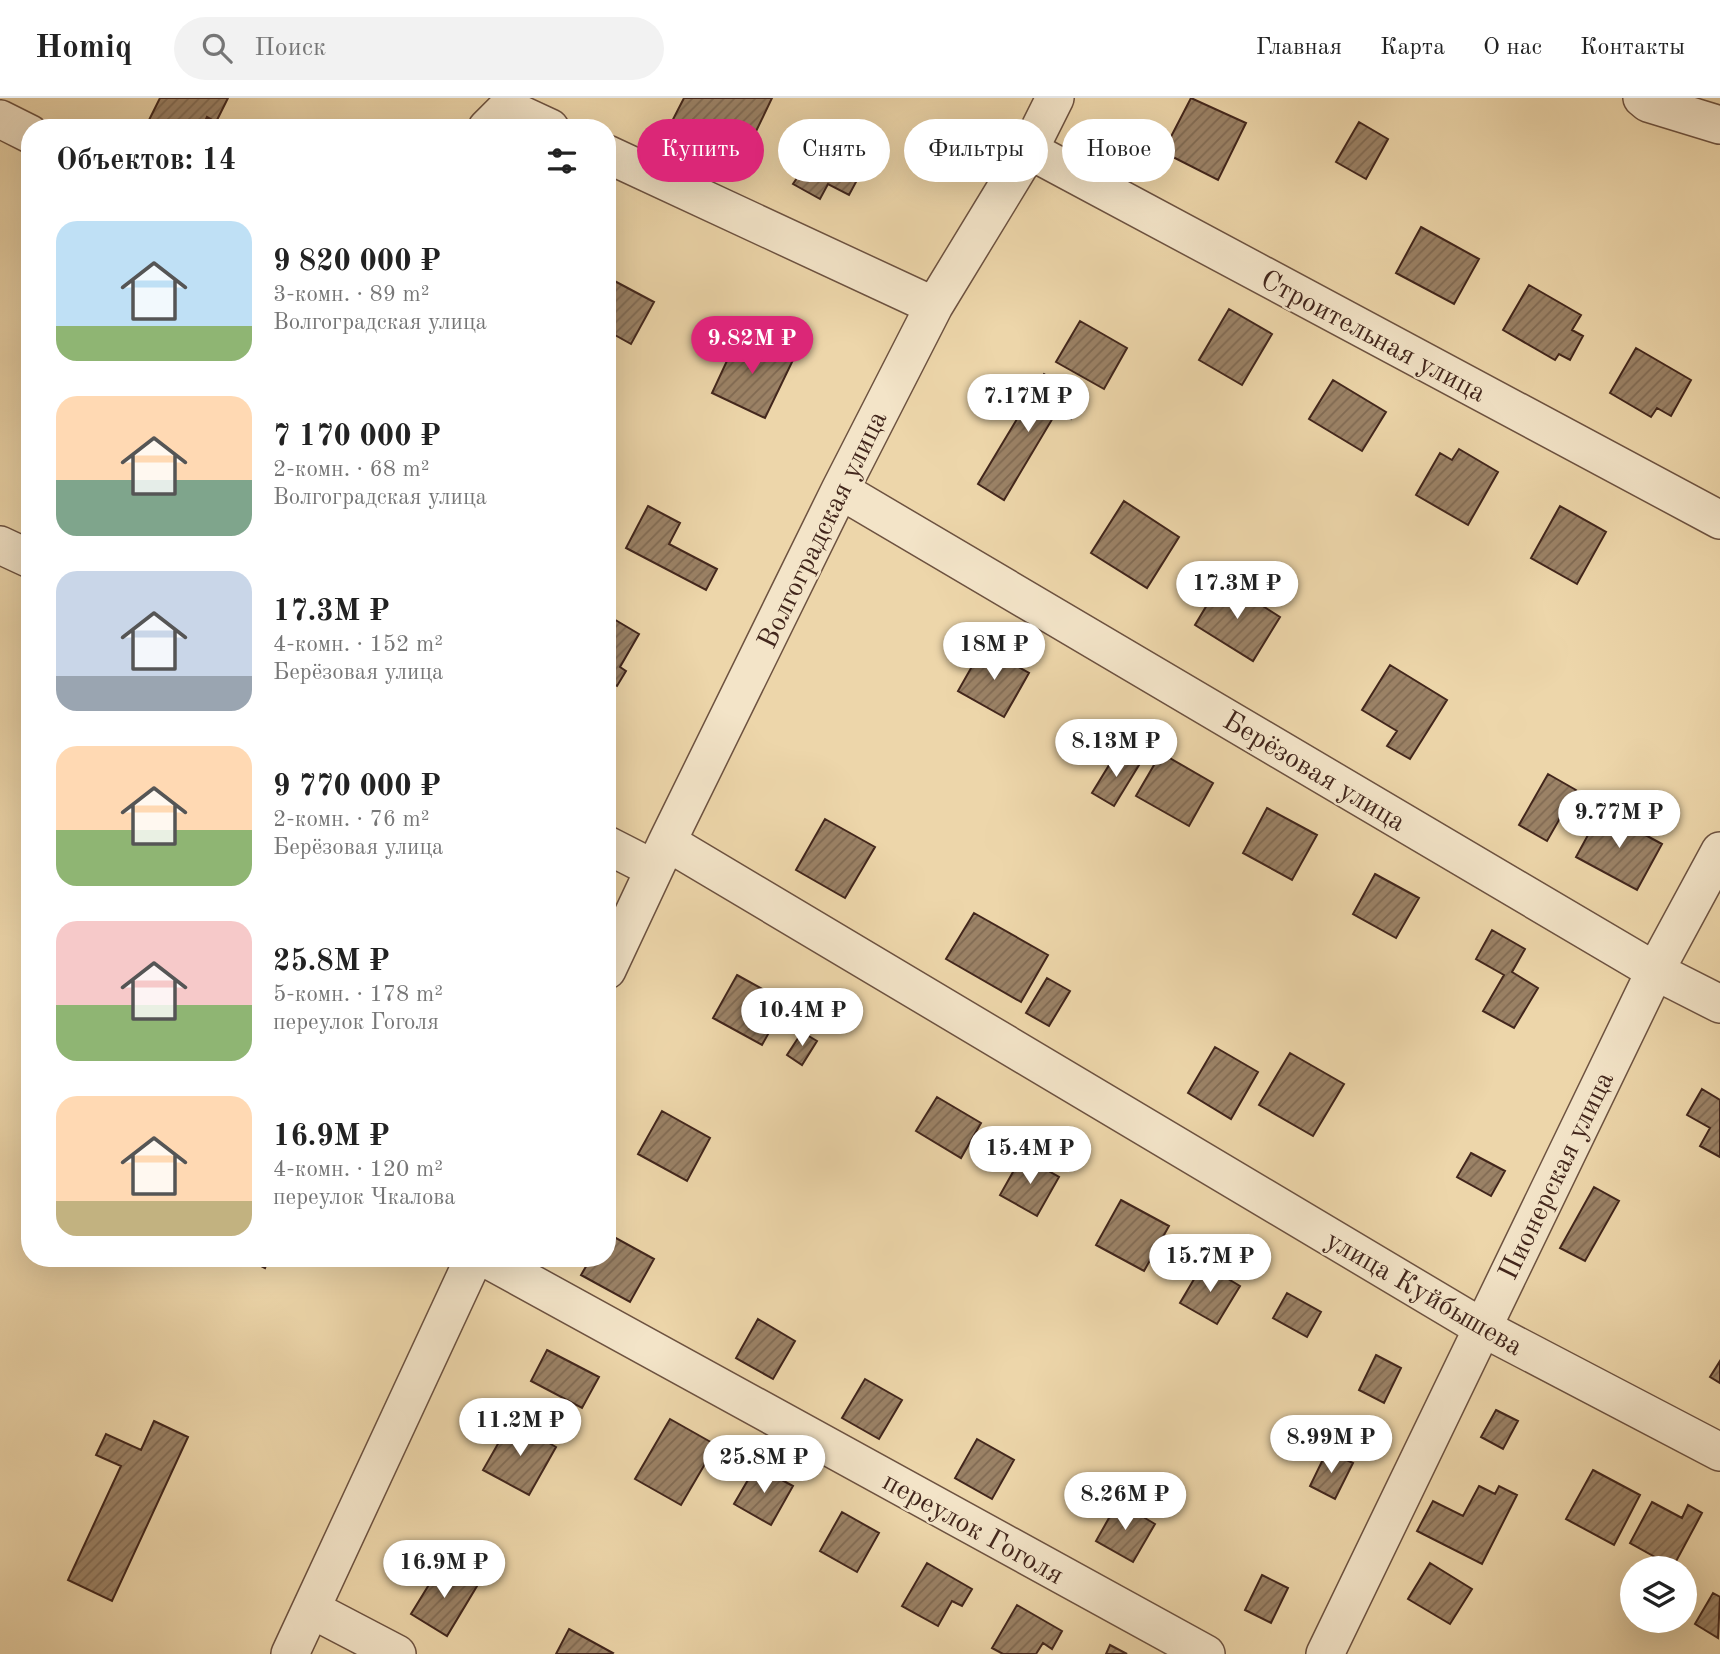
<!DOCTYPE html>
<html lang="ru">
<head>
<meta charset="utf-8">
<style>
  :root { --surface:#fff; --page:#f2f2f2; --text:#222; --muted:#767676; --line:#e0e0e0; --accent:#db2777 }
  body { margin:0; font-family:"Old Standard TT",serif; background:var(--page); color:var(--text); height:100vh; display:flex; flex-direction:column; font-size:26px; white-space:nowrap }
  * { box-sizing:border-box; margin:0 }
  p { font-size:23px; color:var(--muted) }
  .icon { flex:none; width:38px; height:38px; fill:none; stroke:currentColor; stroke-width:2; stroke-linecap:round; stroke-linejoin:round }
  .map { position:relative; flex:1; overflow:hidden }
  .sheet { position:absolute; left:21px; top:21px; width:595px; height:1148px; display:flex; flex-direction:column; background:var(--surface); border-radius:28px; box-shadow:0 7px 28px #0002 }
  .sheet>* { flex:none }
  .top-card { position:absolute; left:637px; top:21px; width:665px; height:63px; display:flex; gap:14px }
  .buttons { position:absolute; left:1620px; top:1458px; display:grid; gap:14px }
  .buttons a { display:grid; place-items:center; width:77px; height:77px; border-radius:50%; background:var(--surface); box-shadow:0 7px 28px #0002; font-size:35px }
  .price { position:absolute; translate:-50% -60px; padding:0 16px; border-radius:24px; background:#fff; color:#222; font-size:23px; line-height:46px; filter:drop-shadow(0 2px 4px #0008) }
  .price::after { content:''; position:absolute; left:50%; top:42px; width:21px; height:16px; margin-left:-10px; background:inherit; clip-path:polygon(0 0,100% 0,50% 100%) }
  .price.current { background:var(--accent); color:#fff }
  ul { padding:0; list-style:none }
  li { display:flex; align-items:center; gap:21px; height:175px; padding:0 35px }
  li span { display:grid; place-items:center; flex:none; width:196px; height:140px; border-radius:21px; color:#555 }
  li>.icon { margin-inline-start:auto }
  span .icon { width:84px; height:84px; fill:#fffc; stroke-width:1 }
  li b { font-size:30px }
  h2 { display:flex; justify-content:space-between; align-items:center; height:84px; padding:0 35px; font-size:30px }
  .tag { padding:0 24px; border-radius:32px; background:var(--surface); box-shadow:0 7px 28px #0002; font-size:24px; line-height:63px }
  .tag.current { background:var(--accent); color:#fff }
  header { display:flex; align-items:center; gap:42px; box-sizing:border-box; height:98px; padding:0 35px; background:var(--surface); border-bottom:2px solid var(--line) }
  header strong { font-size:33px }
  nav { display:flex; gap:38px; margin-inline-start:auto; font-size:24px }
  .search { width:490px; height:63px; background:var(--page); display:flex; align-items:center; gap:18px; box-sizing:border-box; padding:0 24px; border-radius:38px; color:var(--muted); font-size:26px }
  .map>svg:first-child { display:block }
  .building { fill:url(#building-hatch); stroke:#42261c; stroke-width:2 }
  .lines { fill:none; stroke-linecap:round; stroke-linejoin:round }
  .street-casing { stroke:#6d5240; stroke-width:40 }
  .street { stroke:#f3e4c8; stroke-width:37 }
  .labels { text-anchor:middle; stroke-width:5; stroke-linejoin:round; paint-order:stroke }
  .street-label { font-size:28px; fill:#42261c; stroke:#f3e4c8 }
</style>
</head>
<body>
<header>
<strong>Homiq</strong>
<div class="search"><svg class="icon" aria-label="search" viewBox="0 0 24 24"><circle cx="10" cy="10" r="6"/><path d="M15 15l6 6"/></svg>Поиск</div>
<nav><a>Главная</a><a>Карта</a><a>О нас</a><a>Контакты</a></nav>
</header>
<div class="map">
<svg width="1720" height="1556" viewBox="0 0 1720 1556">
  <defs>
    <pattern id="building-hatch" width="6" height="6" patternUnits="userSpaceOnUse" patternTransform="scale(1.75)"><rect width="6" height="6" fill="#9b8266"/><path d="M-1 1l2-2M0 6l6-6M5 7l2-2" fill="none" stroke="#806a53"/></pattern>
  </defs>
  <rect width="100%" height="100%" fill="#edd6aa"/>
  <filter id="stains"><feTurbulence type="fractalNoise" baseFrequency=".00286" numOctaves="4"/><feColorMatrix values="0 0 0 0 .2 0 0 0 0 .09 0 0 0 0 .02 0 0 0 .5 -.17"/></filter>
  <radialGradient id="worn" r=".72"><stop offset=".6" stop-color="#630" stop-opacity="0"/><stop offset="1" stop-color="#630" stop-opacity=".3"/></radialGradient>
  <path class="building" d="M160,0H228L216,24L207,19L202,30H145Z
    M684,0H772L749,48L704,26L694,46L667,33Z
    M1191,0L1246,25L1218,82L1163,54Z
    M1359,24L1388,41L1366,81L1336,64Z
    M809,26L870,58L849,97L828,86L820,101L793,86L801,74L787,67Z
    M1421,129L1479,161L1454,206L1396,175Z
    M607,179L654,204L631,246L613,236L607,244Z
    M1529,187L1581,217L1572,232L1583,238L1570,262L1559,256L1555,262L1503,232Z
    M1229,211L1272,236L1242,287L1199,262Z
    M1080,223L1127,250L1104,291L1056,264Z
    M739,237L793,262L765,320L712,295Z
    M1636,250L1691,282L1671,318L1657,310L1651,319L1610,295Z
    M1044,276L1084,299L1071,321L1057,313L1004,402L978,386Z
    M1333,282L1386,314L1362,353L1309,321Z
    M1459,351L1498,374L1468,427L1416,397L1440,355L1452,362Z
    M1124,403L1179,439L1147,490L1091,455Z
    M648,408L680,425L669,446L717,471L706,492L626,450Z
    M1560,408L1606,434L1577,486L1531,460Z
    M1222,482L1280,519L1253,563L1195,527Z
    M607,517L639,536L620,569L626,573L617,588L607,582Z
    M983,549L1029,575L1004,619L958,593Z
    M1390,567L1447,602L1410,661L1387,648L1397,633L1362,612Z
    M1117,654L1139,667L1114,708L1092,695Z
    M1161,655L1213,685L1189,728L1136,698Z
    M1548,676L1576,692L1547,743L1519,727Z
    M1267,710L1317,737L1292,782L1243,755Z
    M1601,713L1662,746L1637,792L1576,759Z
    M825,721L875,749L845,800L796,772Z
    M1375,776L1419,800L1396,840L1353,816Z
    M974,815L1048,857L1021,904L946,861Z
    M1492,832L1525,851L1512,874L1538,890L1514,930L1483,913L1504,877L1476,861Z
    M737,877L786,904L762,947L713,920Z
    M1047,880L1070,893L1049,928L1026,915Z
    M802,934L817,943L802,967L787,957Z
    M1215,949L1258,974L1231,1021L1188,995Z
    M1290,955L1344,986L1313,1038L1259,1007Z
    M1702,991L1720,1002V1059L1700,1048L1710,1030L1687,1017Z
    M937,999L981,1025L961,1060L916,1033Z
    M662,1013L710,1040L687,1083L638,1056Z
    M1471,1055L1505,1073L1491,1098L1457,1079Z
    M1022,1058L1059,1079L1037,1118L1000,1097Z
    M1594,1089L1619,1103L1585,1163L1560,1150Z
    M1121,1102L1169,1128L1144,1173L1096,1147Z
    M607,1135L654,1161L630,1204L581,1177L591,1160H607Z
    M245,1160H269L265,1170Z
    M1203,1166L1240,1188L1217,1226L1180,1205Z
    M1287,1195L1321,1214L1307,1239L1273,1220Z
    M758,1221L795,1243L773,1281L736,1260Z
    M547,1252L599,1279L582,1310L531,1283Z
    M1376,1257L1401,1270L1384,1305L1359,1292Z
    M1720,1263V1285L1710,1279Z
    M865,1281L902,1302L879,1341L842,1320Z
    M1496,1312L1518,1323L1503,1351L1481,1339Z
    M670,1321L716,1347L681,1407L635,1381Z
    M154,1323L188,1339L112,1503L68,1482L121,1368L96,1357L106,1336L141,1352Z
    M511,1323L556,1349L529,1397L483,1372Z
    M977,1341L1014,1362L992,1401L955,1380Z
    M1327,1353L1353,1365L1335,1401L1310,1388Z
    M756,1368L793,1388L771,1427L734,1406Z
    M1593,1372L1640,1397L1614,1447L1566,1421Z
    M1479,1388L1495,1396L1499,1388L1517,1397L1482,1466L1417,1433L1433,1403L1463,1418Z
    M1118,1404L1155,1426L1133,1464L1096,1443Z
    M1652,1404L1682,1420L1688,1407L1702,1415L1673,1469L1630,1445Z
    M842,1414L879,1435L857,1474L820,1453Z
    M927,1465L972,1491L962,1508L952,1503L938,1528L902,1508Z
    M1430,1465L1472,1491L1450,1526L1408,1501Z
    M441,1467L477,1488L447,1538L411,1516Z
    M1262,1477L1288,1490L1271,1525L1245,1512Z
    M1713,1495L1720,1499L1718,1540L1695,1526Z
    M1017,1507L1062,1533L1052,1551L1043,1545L1036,1556H1003L992,1550Z
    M569,1531L613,1555L612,1556H556Z
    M1110,1547L1127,1556H1106Z"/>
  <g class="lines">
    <defs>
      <path id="street" d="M1642,0L1648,5L1720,27
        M0,21L30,36
        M487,30L507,10L550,30
        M1029,52L1720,422
        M607,56L934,208
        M840,392L1655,873L1720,906
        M0,447L30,461
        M667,744L1481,1229L1720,1354
        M607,747L654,771
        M607,872L667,744L840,392L934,208L1029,52L1055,0
        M485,1160L1206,1556
        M311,1511L397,1556
        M290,1556L474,1160
        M1325,1556L1655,873L1720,753"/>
    </defs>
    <use href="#street" class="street-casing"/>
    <use href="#street" class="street"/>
  </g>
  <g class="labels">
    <g class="street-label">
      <text transform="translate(1374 237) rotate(28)" y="10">Строительная улица</text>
      <text transform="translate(821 431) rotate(-64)" y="10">Волгоградская улица</text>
      <text transform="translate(1315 672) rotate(31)" y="10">Берёзовая улица</text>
      <text transform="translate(1555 1077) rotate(-64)" y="10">Пионерская улица</text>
      <text transform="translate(1425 1194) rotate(30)" y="10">улица Куйбышева</text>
      <text transform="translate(974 1429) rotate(29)" y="10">переулок Гоголя</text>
    </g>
  </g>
  <rect width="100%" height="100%" filter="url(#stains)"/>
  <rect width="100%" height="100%" fill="url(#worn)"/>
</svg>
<div class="buttons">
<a><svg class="icon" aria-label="layers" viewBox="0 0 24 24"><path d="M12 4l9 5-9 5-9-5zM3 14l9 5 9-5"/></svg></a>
</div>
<b class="price current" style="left:752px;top:278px">9.82M ₽</b>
<b class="price" style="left:1028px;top:336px">7.17M ₽</b>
<b class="price" style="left:1237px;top:523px">17.3M ₽</b>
<b class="price" style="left:994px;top:584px">18M ₽</b>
<b class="price" style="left:1116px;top:681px">8.13M ₽</b>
<b class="price" style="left:1619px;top:752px">9.77M ₽</b>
<b class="price" style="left:802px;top:950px">10.4M ₽</b>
<b class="price" style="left:1030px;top:1088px">15.4M ₽</b>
<b class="price" style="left:1210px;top:1196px">15.7M ₽</b>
<b class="price" style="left:520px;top:1360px">11.2M ₽</b>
<b class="price" style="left:1331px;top:1377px">8.99M ₽</b>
<b class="price" style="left:764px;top:1397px">25.8M ₽</b>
<b class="price" style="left:1125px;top:1434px">8.26M ₽</b>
<b class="price" style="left:444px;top:1502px">16.9M ₽</b>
<div class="top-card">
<a class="tag current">Купить</a>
<a class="tag">Снять</a>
<a class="tag">Фильтры</a>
<a class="tag">Новое</a>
</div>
<section class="sheet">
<h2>Объектов: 14<svg class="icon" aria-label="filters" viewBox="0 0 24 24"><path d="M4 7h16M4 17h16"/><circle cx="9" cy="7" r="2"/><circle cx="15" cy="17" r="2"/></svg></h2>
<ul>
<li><span style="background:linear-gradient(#bfe0f5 75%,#8fb573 0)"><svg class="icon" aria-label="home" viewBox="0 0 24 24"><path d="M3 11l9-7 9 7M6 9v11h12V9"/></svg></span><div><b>9 820 000 ₽</b><p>3-комн. · 89 m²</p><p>Волгоградская улица</p></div></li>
<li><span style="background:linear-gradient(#ffd9b3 60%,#7fa58c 0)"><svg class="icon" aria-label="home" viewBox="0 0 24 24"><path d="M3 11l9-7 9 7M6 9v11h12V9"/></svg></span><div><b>7 170 000 ₽</b><p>2-комн. · 68 m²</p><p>Волгоградская улица</p></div></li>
<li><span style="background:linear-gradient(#c9d6e8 75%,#9aa5b1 0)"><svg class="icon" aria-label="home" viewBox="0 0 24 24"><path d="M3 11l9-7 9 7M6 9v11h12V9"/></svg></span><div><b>17.3M ₽</b><p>4-комн. · 152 m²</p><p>Берёзовая улица</p></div></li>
<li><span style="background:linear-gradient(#ffd9b3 60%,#8fb573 0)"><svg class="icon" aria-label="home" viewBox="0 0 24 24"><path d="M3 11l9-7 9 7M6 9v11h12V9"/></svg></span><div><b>9 770 000 ₽</b><p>2-комн. · 76 m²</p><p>Берёзовая улица</p></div></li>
<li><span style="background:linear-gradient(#f6c9c9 60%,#8fb573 0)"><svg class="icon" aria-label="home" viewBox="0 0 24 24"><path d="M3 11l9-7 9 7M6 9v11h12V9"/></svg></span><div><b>25.8M ₽</b><p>5-комн. · 178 m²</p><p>переулок Гоголя</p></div></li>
<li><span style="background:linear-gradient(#ffd9b3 75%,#c2b280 0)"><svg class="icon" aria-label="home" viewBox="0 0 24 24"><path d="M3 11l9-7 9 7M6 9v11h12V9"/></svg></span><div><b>16.9M ₽</b><p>4-комн. · 120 m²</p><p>переулок Чкалова</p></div></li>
</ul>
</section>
</div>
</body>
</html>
